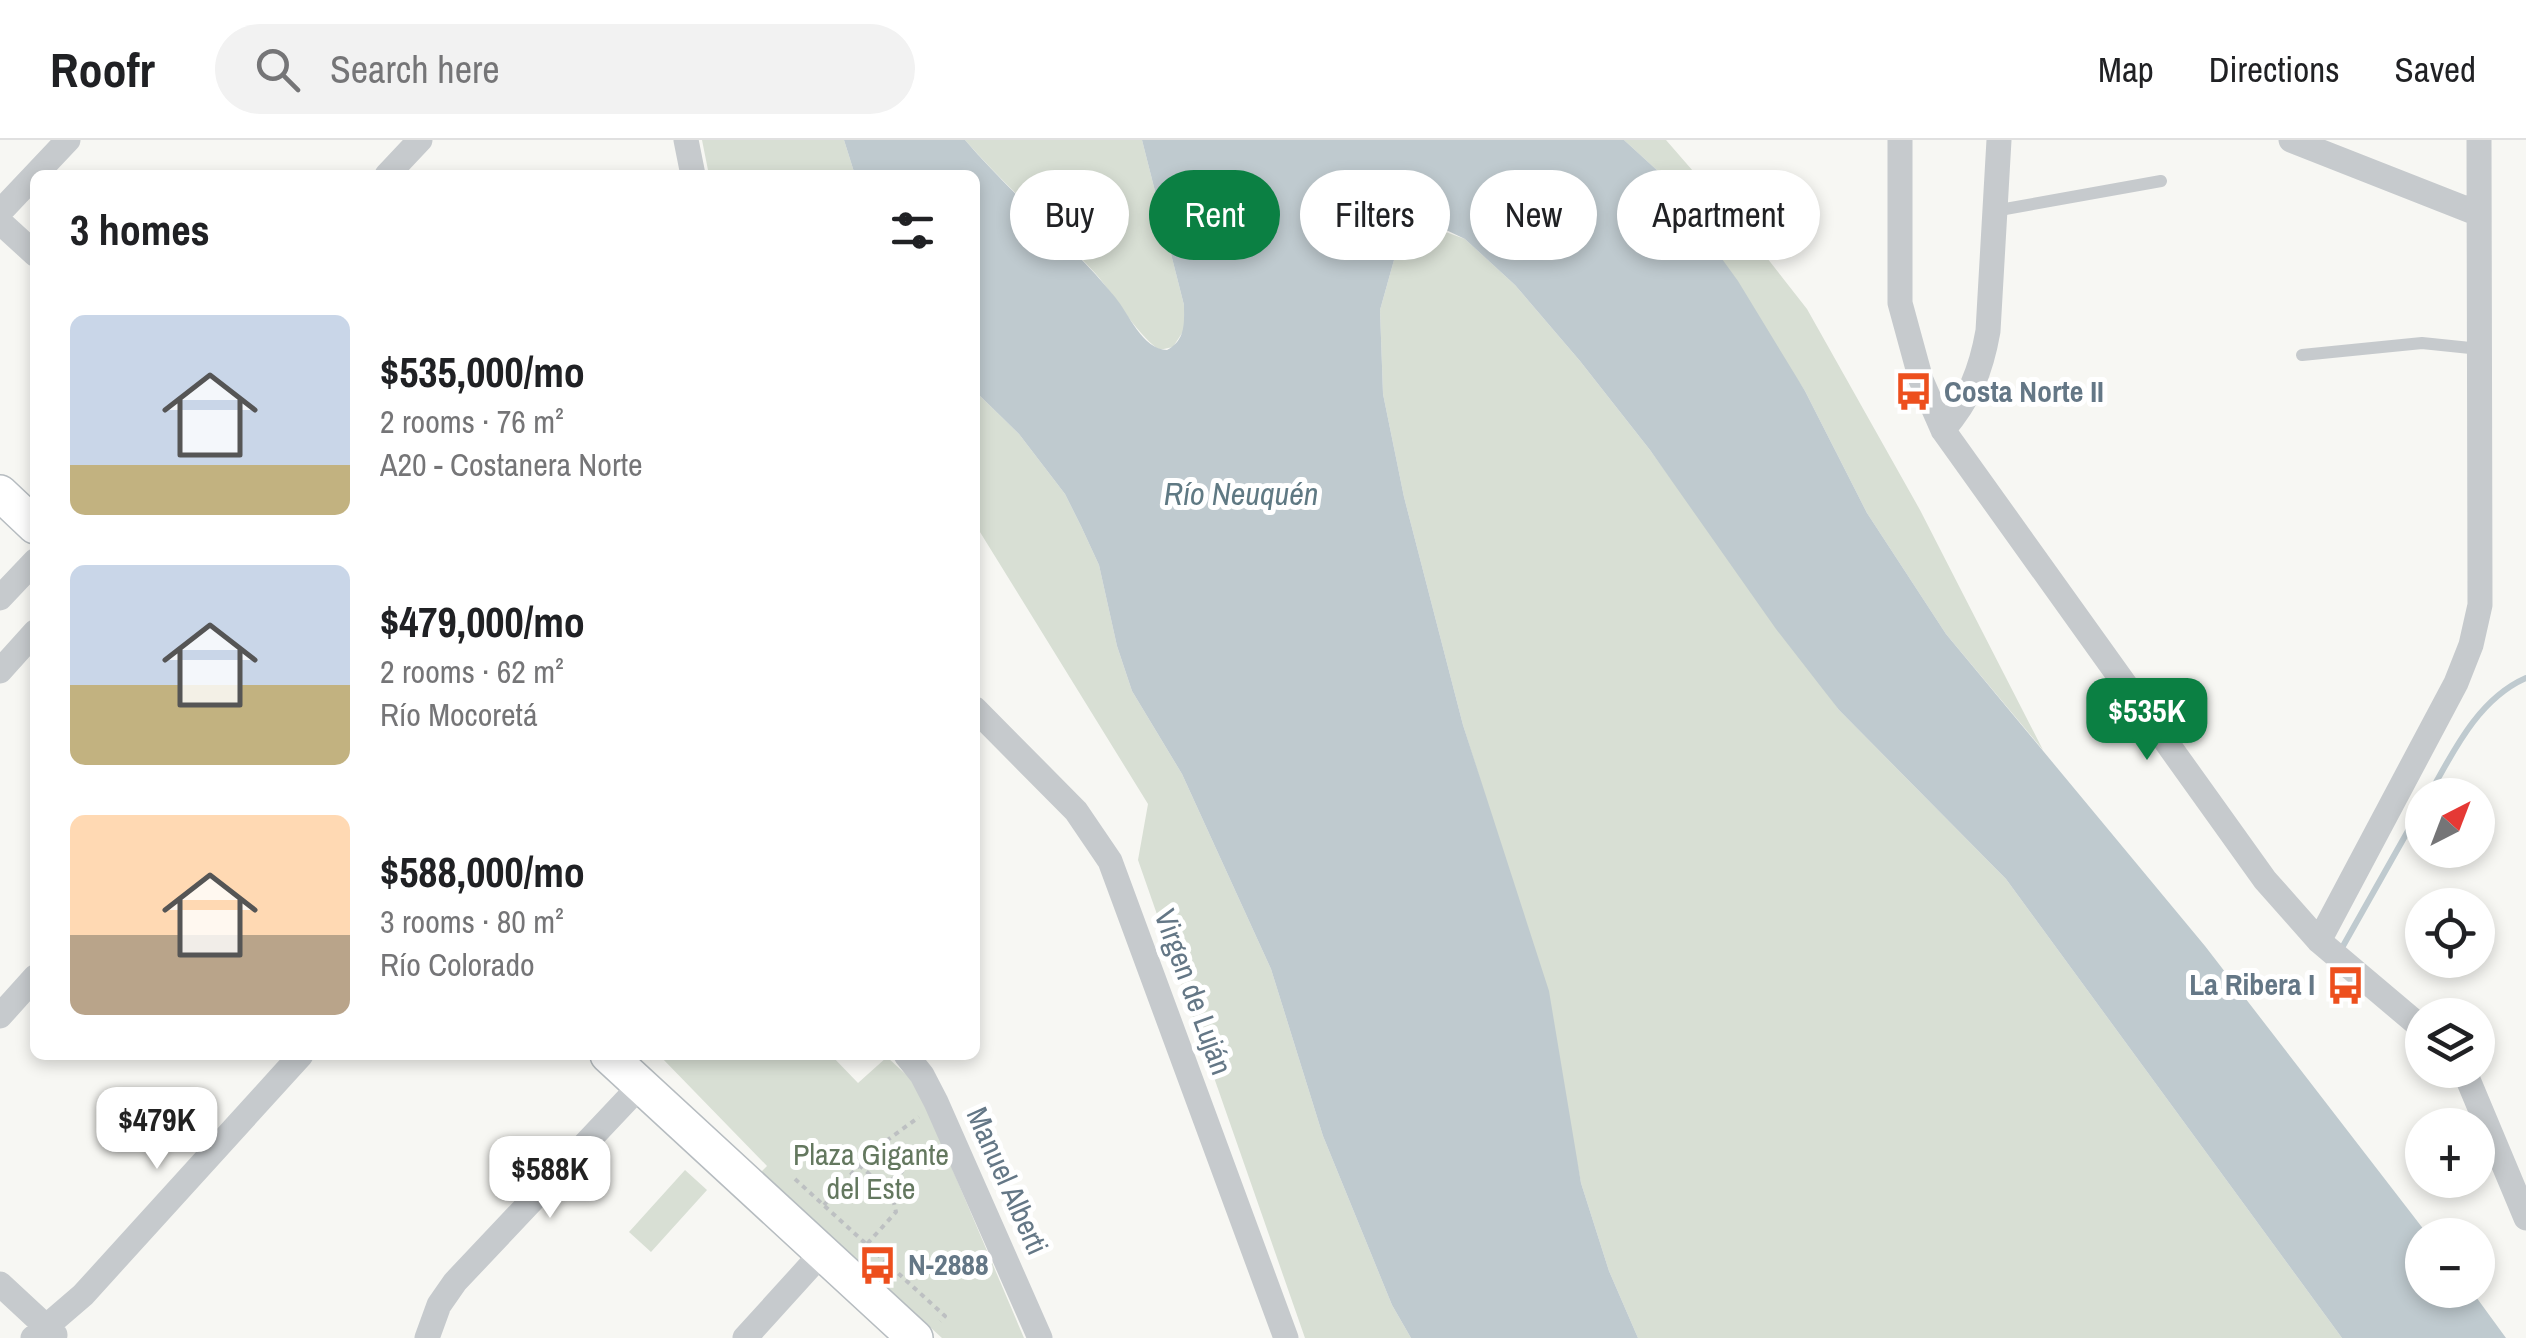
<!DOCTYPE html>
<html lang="en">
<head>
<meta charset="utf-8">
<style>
  :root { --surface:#fff; --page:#f2f2f2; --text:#202124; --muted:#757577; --line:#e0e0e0; --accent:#0b8043 }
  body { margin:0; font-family:"Archivo Narrow",sans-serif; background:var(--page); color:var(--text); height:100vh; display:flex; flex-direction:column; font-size:38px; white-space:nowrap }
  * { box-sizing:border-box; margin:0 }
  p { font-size:32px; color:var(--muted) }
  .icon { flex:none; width:55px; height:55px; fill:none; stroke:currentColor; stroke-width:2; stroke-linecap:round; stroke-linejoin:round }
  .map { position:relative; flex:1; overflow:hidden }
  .side { position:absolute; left:30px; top:30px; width:950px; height:890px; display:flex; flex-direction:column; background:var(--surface); border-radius:15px; box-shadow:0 5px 15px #0003 }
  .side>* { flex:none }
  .guide { position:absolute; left:1010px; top:30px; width:950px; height:90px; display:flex; gap:20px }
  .needle { width:65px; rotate:42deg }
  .fabs { position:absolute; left:2405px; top:638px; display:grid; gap:20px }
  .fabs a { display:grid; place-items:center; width:90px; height:90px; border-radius:50%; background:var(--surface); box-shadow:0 5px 15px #0003; font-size:50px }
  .price { position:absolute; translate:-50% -85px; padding:0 22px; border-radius:20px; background:#fff; color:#222; font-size:32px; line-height:65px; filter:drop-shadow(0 2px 5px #0008) }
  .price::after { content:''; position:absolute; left:50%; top:60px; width:30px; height:22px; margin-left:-15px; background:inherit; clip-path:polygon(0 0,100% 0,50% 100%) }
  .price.active { background:var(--accent); color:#fff }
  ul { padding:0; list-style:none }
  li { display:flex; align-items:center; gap:30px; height:250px; padding:0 40px }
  li span { display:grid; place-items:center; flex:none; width:280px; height:200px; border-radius:15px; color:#555 }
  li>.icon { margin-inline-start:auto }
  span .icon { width:120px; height:120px; fill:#fffc; stroke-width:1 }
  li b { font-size:42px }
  h2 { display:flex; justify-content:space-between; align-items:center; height:120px; padding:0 40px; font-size:42px }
  .chip { padding:0 35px; border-radius:45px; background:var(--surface); box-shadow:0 5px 15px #0003; font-size:35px; line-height:90px }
  .chip.active { background:var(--accent); color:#fff }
  header { display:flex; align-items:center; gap:60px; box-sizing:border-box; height:140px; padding:0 50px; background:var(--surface); border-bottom:2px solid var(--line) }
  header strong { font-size:48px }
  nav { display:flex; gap:55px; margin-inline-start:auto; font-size:35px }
  .search { width:700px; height:90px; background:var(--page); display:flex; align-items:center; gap:25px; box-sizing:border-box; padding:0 35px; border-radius:55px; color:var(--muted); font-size:38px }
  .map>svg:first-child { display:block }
  .green { fill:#d8dfd4 }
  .water { fill:#bfcacf }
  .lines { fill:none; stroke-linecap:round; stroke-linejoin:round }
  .stream { stroke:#bfcacf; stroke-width:6 }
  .secondary-casing { stroke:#b6bcc0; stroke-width:38 }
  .path { stroke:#bdc0c2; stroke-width:4; stroke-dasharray:5 5; stroke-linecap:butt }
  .service { stroke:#c6cacd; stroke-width:12 }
  .minor { stroke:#c6cacd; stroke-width:25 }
  .secondary { stroke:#fff; stroke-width:35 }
  .labels { text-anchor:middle; stroke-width:10; stroke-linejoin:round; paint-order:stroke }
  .poi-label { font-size:30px; font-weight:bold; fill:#647786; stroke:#fff; text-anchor:start }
  .street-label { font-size:30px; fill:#647786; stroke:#fff }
  .park-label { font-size:30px; fill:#64785f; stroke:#fff }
  .water-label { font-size:32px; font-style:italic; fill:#5f7983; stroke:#fff }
</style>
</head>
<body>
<header>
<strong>Roofr</strong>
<div class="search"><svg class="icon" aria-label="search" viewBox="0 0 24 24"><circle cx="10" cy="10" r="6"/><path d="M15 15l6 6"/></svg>Search here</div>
<nav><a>Map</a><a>Directions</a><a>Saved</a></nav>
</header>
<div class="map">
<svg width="2526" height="1198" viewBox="0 0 2526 1198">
  <rect width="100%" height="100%" fill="#f7f7f3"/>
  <path class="green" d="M702,0H844L855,35H709Z
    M965,0H1142L1184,165V190L1173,207L1159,210C1133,190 1117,158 1095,133C1053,87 1006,47 965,0Z
    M1624,0H1666L1753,100L1807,169L1920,370L2043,610L1946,494L1867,373L1805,251L1659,32Z
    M1432,87L1465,99L1515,145L1580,221L1650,310L1839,570L2006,739L2342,1198H1638L1609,1131L1581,1043L1563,951L1503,713L1463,585L1404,357L1383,254L1380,170L1394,120L1403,104L1418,90Z
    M975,251L1019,294L1065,354L1081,386L1099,425L1117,506L1132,551L1182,634L1271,829L1323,996L1392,1165L1411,1198H1305L1138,720L1148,664L975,384Z
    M659,915H831L858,943L887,917L913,941L926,967L1024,1198H942L761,1032L767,1026Z
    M685,1030L707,1050L651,1112L629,1092Z"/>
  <path class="water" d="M844,0H965C1012,55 1069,101 1115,157C1129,174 1142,209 1167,210C1186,200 1184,183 1184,165L1142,0H1624L1659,32L1738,141L1805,251L1867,373L1946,494L2205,806L2428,1095H2422V1150H2471L2506,1198H2342L2006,739L1839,570L1776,489L1650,310L1580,221L1515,145L1465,99L1444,89L1432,87L1418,90L1403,104L1394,120L1380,170L1383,254L1404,357L1463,585L1549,851L1581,1043L1609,1131L1638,1198H1411L1392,1165L1323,996L1271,829L1182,634L1132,551L1117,506L1099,425L1081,386L1065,354L1019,294L975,251V35H855Z"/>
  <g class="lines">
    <path class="stream" d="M2429,655C2453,612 2478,559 2526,538
      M2343,806L2422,666"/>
    <defs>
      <path id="secondary" d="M0,353L35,386
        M608,915L915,1198"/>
    </defs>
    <use href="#secondary" class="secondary-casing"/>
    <path class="path" d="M859,1025L892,1054L896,1072L867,1104
      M795,1039L945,1176L940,1181
      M883,1046L931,1010
      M824,1065L871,1012L919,977"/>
    <path class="service" d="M1994,71L2161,41
      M2302,215L2422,203L2480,209"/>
    <path class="minor" d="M686,0L693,35
      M1900,0V163L1921,240L1943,290L2265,740L2319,801L2422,888
      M2291,0L2479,74
      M387,35L420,0
      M0,72L68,0
      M0,82L35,114
      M1943,290C1969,260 1981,231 1988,191L1999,0
      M0,458L35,421
      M0,531L35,492
      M975,569L1076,671L1110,721L1286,1198
      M2319,801L2456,543L2471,505L2480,465L2479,0
      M0,876L35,837
      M906,915L922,935L936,962L1040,1198
      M2464,930L2526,1078
      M0,1144L55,1195
      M33,1198L83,1155L301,915
      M427,1198L439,1165L455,1142L640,946
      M745,1198L822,1113"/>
    <use href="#secondary" class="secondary"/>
  </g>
  <defs>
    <symbol id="bus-bare" viewBox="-9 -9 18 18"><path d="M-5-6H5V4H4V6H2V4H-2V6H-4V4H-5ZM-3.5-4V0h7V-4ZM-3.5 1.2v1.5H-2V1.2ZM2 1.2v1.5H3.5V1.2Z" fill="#ed4f1d" stroke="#fff" stroke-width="2.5" paint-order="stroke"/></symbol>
  </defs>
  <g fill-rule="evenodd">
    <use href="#bus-bare" x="1886" y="224" width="55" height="55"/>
    <use href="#bus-bare" x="2318" y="818" width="55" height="55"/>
    <use href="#bus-bare" x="850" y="1098" width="55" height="55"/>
  </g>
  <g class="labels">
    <g class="poi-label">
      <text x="1944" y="262">Costa Norte II</text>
      <text x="2315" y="855" text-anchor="end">La Ribera I</text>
      <text x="908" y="1135">N-2888</text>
    </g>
    <g class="street-label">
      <text transform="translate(1193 852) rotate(70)" y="10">Virgen de Luján</text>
      <text transform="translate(1007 1041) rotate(66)" y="10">Manuel Alberti</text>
    </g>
    <g class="park-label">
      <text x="871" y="1025">Plaza Gigante<tspan x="871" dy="34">del Este</tspan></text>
    </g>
    <g class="water-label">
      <text x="1241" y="365">Río Neuquén</text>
    </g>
  </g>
</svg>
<div class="fabs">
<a><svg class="needle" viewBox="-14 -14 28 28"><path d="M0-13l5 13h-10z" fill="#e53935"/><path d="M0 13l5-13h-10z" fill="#757577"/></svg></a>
<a><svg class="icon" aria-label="locate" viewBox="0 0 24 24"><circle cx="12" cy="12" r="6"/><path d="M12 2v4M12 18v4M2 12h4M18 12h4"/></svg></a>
<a><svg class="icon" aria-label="layers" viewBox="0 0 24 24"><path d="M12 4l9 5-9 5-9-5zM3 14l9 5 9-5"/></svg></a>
<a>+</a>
<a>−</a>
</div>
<b class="price active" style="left:2147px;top:623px">$535K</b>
<b class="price" style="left:157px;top:1032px">$479K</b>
<b class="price" style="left:550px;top:1081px">$588K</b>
<div class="guide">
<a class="chip">Buy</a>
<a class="chip active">Rent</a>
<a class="chip">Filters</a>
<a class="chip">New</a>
<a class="chip">Apartment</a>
</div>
<section class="side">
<h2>3 homes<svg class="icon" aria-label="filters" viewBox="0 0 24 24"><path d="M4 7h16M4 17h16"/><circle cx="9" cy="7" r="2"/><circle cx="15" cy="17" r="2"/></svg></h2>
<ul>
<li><span style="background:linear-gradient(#c9d6e8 75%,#c2b280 0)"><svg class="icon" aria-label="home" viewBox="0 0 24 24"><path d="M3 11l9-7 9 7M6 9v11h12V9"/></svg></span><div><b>$535,000/mo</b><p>2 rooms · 76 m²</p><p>A20 - Costanera Norte</p></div></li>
<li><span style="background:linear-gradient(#c9d6e8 60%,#c2b280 0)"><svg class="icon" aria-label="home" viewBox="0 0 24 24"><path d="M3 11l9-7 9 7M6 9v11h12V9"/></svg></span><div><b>$479,000/mo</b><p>2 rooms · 62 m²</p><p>Río Mocoretá</p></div></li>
<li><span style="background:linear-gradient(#ffd9b3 60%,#b9a48a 0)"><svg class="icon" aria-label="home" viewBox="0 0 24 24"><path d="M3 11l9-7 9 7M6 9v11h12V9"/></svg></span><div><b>$588,000/mo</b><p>3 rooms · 80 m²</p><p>Río Colorado</p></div></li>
</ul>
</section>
</div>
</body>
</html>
